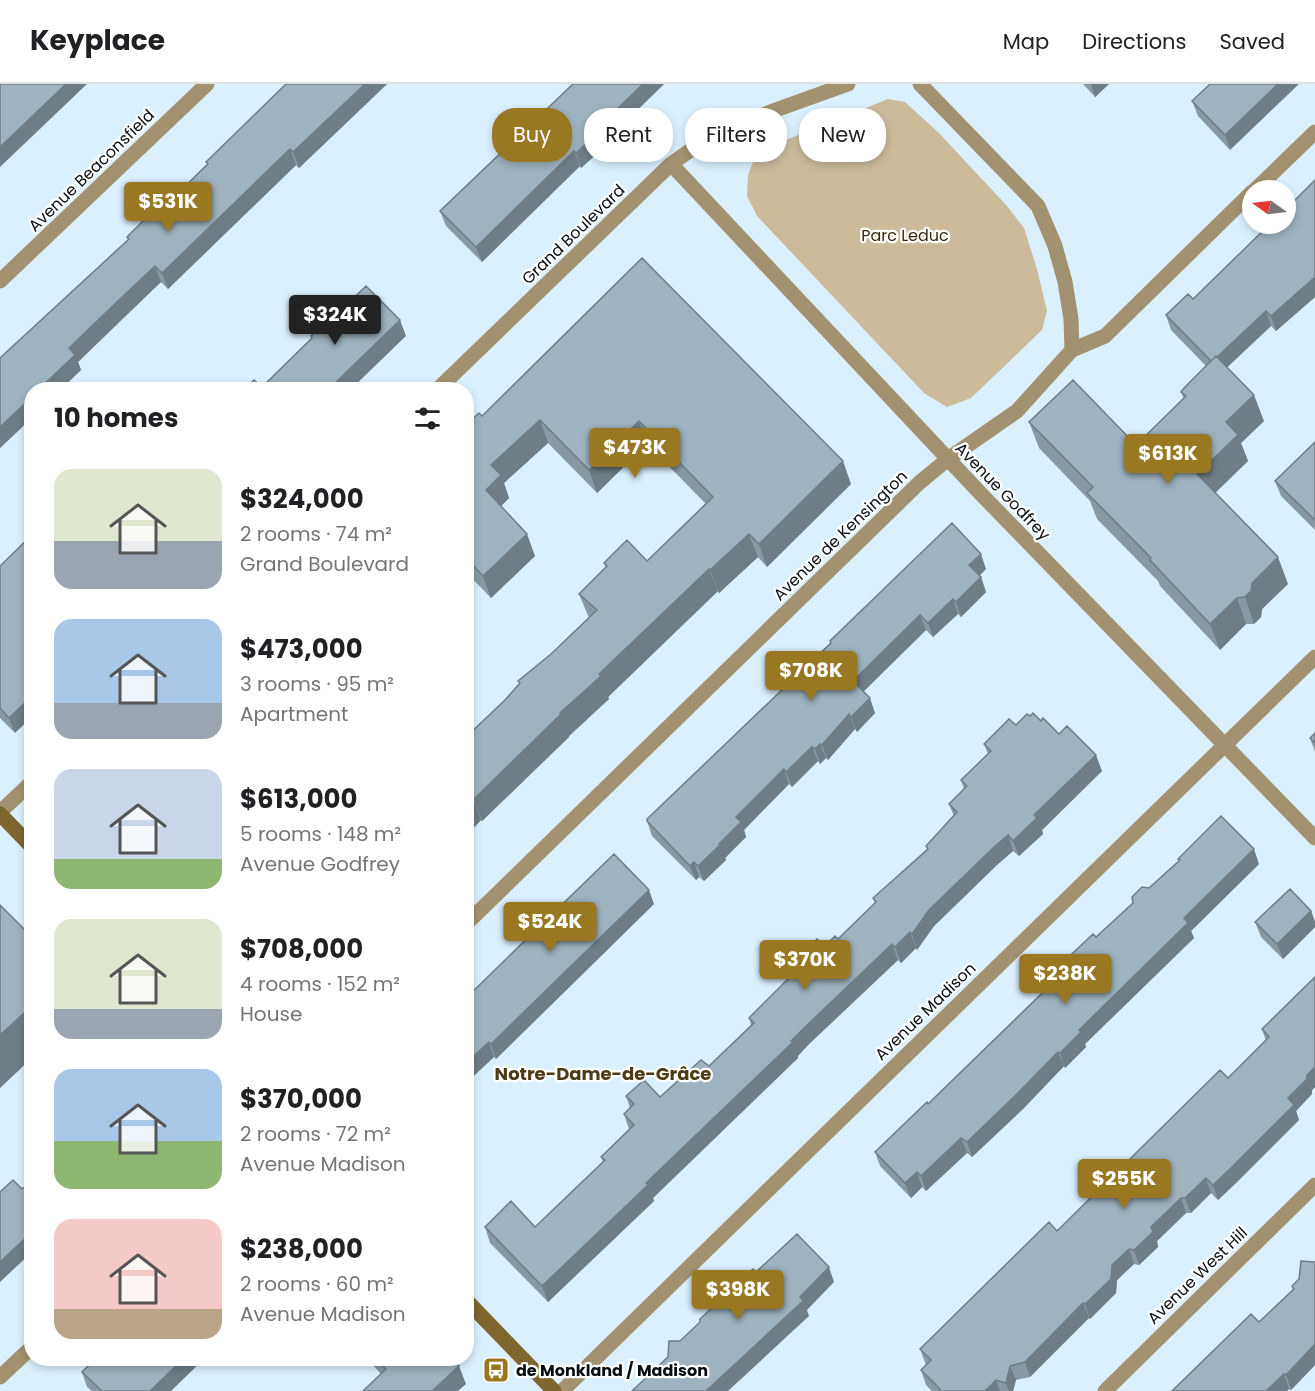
<!DOCTYPE html>
<html lang="en">
<head>
<meta charset="utf-8">
<style>
  :root { --surface:#fff; --page:#f2f2f2; --text:#202124; --muted:#757577; --line:#e0e0e0; --accent:#9a7822 }
  body { margin:0; font-family:Poppins,sans-serif; background:var(--page); color:var(--text); height:100vh; display:flex; flex-direction:column; font-size:22px; white-space:nowrap }
  * { box-sizing:border-box; margin:0 }
  p { font-size:20px; color:var(--muted) }
  .icon { flex:none; width:33px; height:33px; fill:none; stroke:currentColor; stroke-width:2; stroke-linecap:round; stroke-linejoin:round }
  .map { position:relative; flex:1; overflow:hidden }
  .sheet { position:absolute; left:24px; top:298px; width:450px; height:984px; display:flex; flex-direction:column; background:var(--surface); border-radius:24px; box-shadow:0 3px 9px #0003 }
  .sheet>* { flex:none }
  .hud { position:absolute; left:492px; top:24px; width:570px; height:54px; display:flex; gap:12px }
  .needle { width:39px; rotate:284deg }
  .fabs { position:absolute; left:1242px; top:96px; display:grid; gap:12px }
  .fabs a { display:grid; place-items:center; width:54px; height:54px; border-radius:50%; background:var(--surface); box-shadow:0 3px 9px #0003; font-size:30px }
  .price { position:absolute; translate:-50% -51px; padding:0 14px; border-radius:6px; background:var(--accent); color:#fff; font-size:20px; line-height:39px; filter:drop-shadow(0 2px 3px #0008) }
  .price::after { content:''; position:absolute; left:50%; top:36px; width:18px; height:14px; margin-left:-9px; background:inherit; clip-path:polygon(0 0,100% 0,50% 100%) }
  .price.active { background:#222; color:#fff }
  ul { padding:0; list-style:none }
  li { display:flex; align-items:center; gap:18px; height:150px; padding:0 30px }
  li span { display:grid; place-items:center; flex:none; width:168px; height:120px; border-radius:18px; color:#555 }
  li>.icon { margin-inline-start:auto }
  span .icon { width:72px; height:72px; fill:#fffc; stroke-width:1 }
  li b { font-size:26px }
  h2 { display:flex; justify-content:space-between; align-items:center; height:72px; padding:0 30px; font-size:26px }
  .pill { padding:0 21px; border-radius:24px; background:var(--surface); box-shadow:0 3px 9px #0003; font-size:21px; line-height:54px }
  .pill.active { background:var(--accent); color:#fff }
  header { display:flex; align-items:center; gap:36px; box-sizing:border-box; height:84px; padding:0 30px; background:var(--surface); border-bottom:2px solid var(--line) }
  header strong { font-size:28px }
  nav { display:flex; gap:33px; margin-inline-start:auto; font-size:21px }
  .map>svg:first-child { display:block }
  .green { fill:#cbbb9a }
  .lines { fill:none; stroke-linecap:round; stroke-linejoin:round }
  .street { stroke:#a3926f; stroke-width:15 }
  .secondary { stroke:#7f662f; stroke-width:15 }
  .wall { fill:#8899a4 }
  .shaded-wall { fill:#6f7d86 }
  .building { fill:#9eb2bf; stroke:#6f7d86; stroke-width:1.5 }
  .labels { text-anchor:middle; stroke-width:4.5; stroke-linejoin:round; paint-order:stroke }
  .street-label { font-size:16px; fill:#070e12; stroke:#fff }
  .park-label { font-size:16px; fill:#382a08; stroke:#fff }
  .poi-label { font-size:16px; font-weight:bold; fill:#070e12; stroke:#fff; text-anchor:start }
  .neighbourhood-label { font-size:18px; font-weight:bold; fill:#4c3b13; stroke:#fff }
</style>
</head>
<body>
<header>
<strong>Keyplace</strong>
<nav><a>Map</a><a>Directions</a><a>Saved</a></nav>
</header>
<div class="map">
<svg width="1315" height="1307" viewBox="0 0 1315 1307">
  <rect width="100%" height="100%" fill="#dbf0fe"/>
  <path class="green" d="M888,15L905,18L940,50L1007,122L1024,144L1037,185L1047,227L1042,246L971,314L947,323L924,309L757,132L747,112L748,91L756,70L771,62Z"/>
  <g class="lines">
    <path class="street" d="M920,0L1038,122L1055,162L1065,198L1071,235L1072,266
      M671,80L981,410L1315,754
      M1255,106L1315,48
      M0,197L207,0
      M437,306L671,80L702,58L770,28L848,0
      M0,728L32,698
      M466,840L919,399L948,375L1017,327L1072,266L1105,252L1252,108
      M0,1293L32,1263
      M562,1307L1315,573
      M1105,1307L1315,1101"/>
    <path class="secondary" d="M0,730L32,763
      M466,1216L554,1307"/>
  </g>
  <path class="wall" d="M286,0H387L299,84L296,81L168,205L161,198L128,229L78,278L81,286L0,364L128,156L127,153L151,135L207,80L206,78Z
    M573,0H664L615,48L602,65L581,84L580,82L482,178L446,142L440,127Z
    M1083,0H1109L1095,13Z
    M1210,0L1230,66L1198,32L1192,17Z
    M1315,96V213L1276,247L1271,242L1227,283L1264,337L1241,359L1248,377L1215,408L1288,500L1262,525L1261,533L1254,540H1246L1220,566L1160,502L1158,497L1097,435L1090,417L1039,364L1029,338L1136,361L1184,315L1181,308L1206,282L1171,246L1166,231L1193,215Z
    M642,174L851,400L767,483L758,473L719,509L718,507L608,613L609,615L569,652V653L482,737L481,736L466,752V653L505,616L519,600L518,597L551,570L589,534L579,510L606,484L604,479L647,477L706,420L647,360L597,409L548,359L504,399L509,414L501,422L535,472L491,514L466,488V341L482,332Z
    M1315,358V446L1281,412L1275,397Z
    M0,482L15,649L0,634Z
    M986,485L979,492L981,493L986,508L961,533L958,530L933,553L926,546L863,608L875,629L857,648L855,645L828,676L826,674L820,680L818,677L792,703L789,700L744,746L746,753L725,774L726,776L704,797L699,793L696,796L652,752L647,737L830,559V557Z
    M1030,632L1041,637L1059,650L1102,687L1042,746L1043,750L1019,772L1013,767L998,780L934,842L917,866L916,864L901,879L898,876L808,961L798,972V974L653,1114L654,1117L548,1218L490,1159L485,1143H535L603,1078L601,1073L629,1045L624,1030L630,1024L626,1012L660,1013L709,982L751,941L749,934L793,890L791,883L825,862L838,855L875,819L873,814L927,765L926,762L954,732L949,720L964,705L961,696L988,670L984,660L1016,641Z
    M1315,649V668L1310,654Z
    M1178,775L1259,780L1191,847L1194,854L1085,960L1086,963L1065,984L1064,982L1024,1024L972,1073L967,1069L926,1107L922,1103L911,1114L880,1082L875,1068L928,1020L1063,888L1061,880L1096,853L1149,804L1179,777Z
    M654,820L496,975L494,973L466,999V914Z
    M1311,827L1315,838V843L1283,875L1261,853L1255,838Z
    M1315,894V1003L1312,1006V1010L1296,1027L1299,1036L1236,1099L1218,1116L1211,1109L1191,1129H1186L1157,1157L1158,1163L1139,1181L1134,1180L1117,1196L1116,1209L1090,1235L1089,1234L1030,1293L1016,1296L1013,1307H932L926,1301L921,1286L926,1281L920,1265L1057,1147L1228,994L1266,957L1262,945Z
    M1315,1178V1281L1291,1306L1289,1305L1287,1307H1172L1259,1238L1293,1206L1292,1202Z
    M367,1275H453L466,1300L381,1290Z
    M82,1288L171,1307H92L87,1303Z"/>
  <path class="shaded-wall" d="M66,0H87L0,83V63Z
    M365,0H387L299,84L293,68Z
    M643,0H664L615,48L602,65L581,84L576,69L609,33Z
    M1091,0H1109L1095,13Z
    M1278,0H1299L1230,66L1225,51Z
    M290,65L296,81L168,205L162,189Z
    M574,67L580,82L482,178L476,163Z
    M155,182L161,198L78,278L81,286L60,306H38L69,264Z
    M1315,193V213L1276,247L1271,232Z
    M1266,227L1271,242L1217,293L1212,278Z
    M400,236L406,252L350,306H328Z
    M1254,311L1264,337L1241,359L1248,377L1207,417L1197,390L1226,338Z
    M32,313V334L0,364V343Z
    M540,336L548,359L504,399L509,414L494,429L486,406L491,381Z
    M639,337L647,360L597,409L589,386Z
    M843,377L851,400L767,483L759,460Z
    M527,450L535,472L491,514L483,492Z
    M749,450L758,473L719,509L710,486Z
    M981,470L986,485L975,496L969,481Z
    M1278,473L1288,500L1262,525L1261,533L1254,540L1245,513L1252,499Z
    M709,485L718,507L608,613L609,615L569,652V653L482,737L474,715L599,590Z
    M981,493L986,508L961,533L956,518Z
    M1237,514L1246,540L1220,566L1210,540Z
    M953,515L958,530L933,553L928,539Z
    M920,531L926,546L859,612L853,597Z
    M32,612V633L15,649L9,634Z
    M870,614L875,629L857,648L851,633Z
    M849,630L855,645L828,676L822,661Z
    M820,660L826,674L820,680L815,665Z
    M812,663L818,677L792,703L786,688Z
    M1096,671L1102,687L1042,746L1043,750L1019,772L1013,757L1034,731Z
    M784,685L789,700L744,746L746,753L725,774L726,776L704,797L698,782L719,760L736,733Z
    M473,714L481,736L466,752V720Z
    M1008,751L1013,767L998,780L934,842L917,866L912,850L929,826L993,764Z
    M1254,765L1259,780L1257,782L1191,847L1194,854L1085,960L1086,963L1065,984L1060,969L1079,946L1184,834Z
    M694,778L699,793L696,796L690,782Z
    M649,806L654,820L496,975L491,960Z
    M1311,827L1315,838V843L1283,875L1277,860Z
    M910,848L916,864L901,879L895,863Z
    M892,860L898,876L808,961L798,972V974L653,1114L654,1117L548,1218L542,1202L803,945Z
    M32,922V974L0,1004V951Z
    M489,958L494,973L466,999V979Z
    M1058,968L1064,982L1024,1024L972,1073L967,1058Z
    M1315,983V1003L1312,1006V1010L1296,1027L1299,1036L1236,1099L1218,1116L1213,1101L1288,1014L1307,991Z
    M961,1054L967,1069L926,1107L921,1092Z
    M917,1088L922,1103L911,1114L905,1099Z
    M1206,1094L1211,1109L1191,1129L1185,1114Z
    M1181,1114L1186,1129L1157,1157L1158,1163L1139,1181L1134,1166L1151,1143Z
    M32,1148V1168L0,1198V1178Z
    M1129,1165L1134,1180L1117,1196L1116,1209L1090,1235L1085,1220L1112,1181Z
    M829,1183L834,1198L807,1226L809,1232L728,1307H706Z
    M1083,1219L1089,1234L1030,1293L1025,1278Z
    M1315,1260V1281L1291,1306L1286,1291Z
    M183,1275H204L171,1307H150Z
    M459,1282L466,1300L458,1307H432Z
    M1010,1282L1016,1296L1013,1307H1009L1006,1299Z
    M1284,1290L1289,1305L1287,1307H1266Z
    M996,1296L1000,1307H985Z"/>
  <path class="building" d="M0,0H66L0,63Z
    M286,0H365L293,68L290,65L162,189L155,182L122,213L69,264L75,271L38,306H32V313L0,343V274L129,155L127,153L148,132L151,135L208,80L206,78Z
    M573,0H643L609,33L597,50L576,69L574,67L476,163L440,127Z
    M1210,0H1278L1225,51L1192,17Z
    M1315,96V193L1271,232L1266,227L1217,273L1216,272L1211,277L1166,231L1188,210L1193,215L1270,140H1286V125Z
    M642,174L843,377L759,460L749,450L710,486L709,485L599,590L601,592L560,629L561,630L474,715L473,714L466,720V653L505,616L520,599L518,597L551,570L597,526L579,510L607,482L604,479L627,456L647,477L713,413L639,337L589,386L540,336L491,381L501,391L486,406L527,450L483,492L466,474V341L479,329L482,332Z
    M366,202L400,236L328,306H244L254,296L262,303L312,254L311,252L329,234L331,236Z
    M1216,272L1254,311L1226,338L1238,351L1197,390L1278,473L1252,499L1251,507L1245,513L1237,514L1210,540L1150,476L1151,474L1087,409L1093,403L1029,338L1073,296L1136,361L1186,312L1181,308L1185,303Z
    M1315,358V436L1275,397Z
    M952,439L981,470L969,481L981,493L956,518L953,515L928,539L920,531L853,597L870,614L851,633L849,630L822,661L820,660L815,665L812,663L786,688L784,685L736,733L741,738L719,760L720,761L698,782L694,778L690,782L647,737V735L831,559L830,557Z
    M32,451V612L9,634L0,624V482Z
    M1033,629L1041,637L1043,634L1059,650L1067,642L1096,671L1034,731L1037,734L1013,757L1008,751L993,764L929,826L912,850L910,848L895,863L892,860L803,945L791,957L793,958L646,1099L648,1101L542,1202L485,1143L511,1117L535,1143L605,1076L601,1073L634,1041L624,1030L634,1020L626,1012L644,996L660,1013L701,976L709,982L754,939L749,934L795,888L791,883L817,855L825,862L835,852L838,855L876,818L873,814L928,765L926,762L957,728L949,720L967,702L961,696L991,667L984,660L1009,635L1016,641L1027,630L1030,632Z
    M1315,649V659L1310,654Z
    M1221,732L1254,765L1252,767L1184,834L1188,839L1079,946L1081,948L1060,969L1058,968L1018,1009L967,1058L961,1054L921,1092L917,1088L905,1099L875,1068L927,1018L928,1020L1066,886L1061,880L1093,850L1096,853L1133,819L1132,813L1142,803L1149,804L1180,776L1178,775Z
    M614,770L649,806L491,960L489,958L466,979V914Z
    M1290,805L1311,827L1277,860L1255,838Z
    M0,821L32,853V922L0,951Z
    M1315,893V983L1307,991V995L1288,1014L1294,1021L1231,1084L1213,1101L1206,1094L1185,1114H1181L1151,1143L1153,1148L1134,1166L1129,1165L1112,1181L1111,1195L1085,1220L1083,1219L1025,1278L1010,1282L1006,1299L996,1296L985,1307H939L940,1305L921,1286L931,1276L920,1265L1049,1138L1057,1147L1220,986L1228,994L1269,953L1262,945Z
    M13,1096L22,1105L32,1097V1148L0,1178V1108Z
    M797,1150L829,1183L800,1213L803,1217L706,1307H632L668,1273L669,1257H680L700,1238V1235L753,1185L756,1188Z
    M1301,1177L1315,1178V1260L1286,1291L1284,1290L1266,1307H1172L1251,1230L1259,1238L1294,1205L1292,1202L1299,1195Z
    M95,1275H183L150,1307H102L82,1288Z
    M376,1275H453L459,1282L432,1307H363L386,1285Z"/>
  <defs>
    <symbol id="bus-square" viewBox="-11 -11 22 22"><rect x="-9" y="-9" width="18" height="18" rx="4" fill="#9a7822" stroke="#fff"/><path d="M-5-6H5V4H4V6H2V4H-2V6H-4V4H-5ZM-3.5-4V0h7V-4ZM-3.5 1.2v1.5H-2V1.2ZM2 1.2v1.5H3.5V1.2Z" fill="#fff"/></symbol>
  </defs>
  <g fill-rule="evenodd">
    <use href="#bus-square" x="481" y="1271" width="30" height="30"/>
  </g>
  <g class="labels">
    <g class="street-label">
      <text transform="translate(91 86) rotate(-44)" y="6">Avenue Beaconsfield</text>
      <text transform="translate(573 150) rotate(-44)" y="6">Grand Boulevard</text>
      <text transform="translate(1003 407) rotate(46)" y="6">Avenue Godfrey</text>
      <text transform="translate(840 451) rotate(-44)" y="6">Avenue de Kensington</text>
      <text transform="translate(925 927) rotate(-44)" y="6">Avenue Madison</text>
      <text transform="translate(1197 1191) rotate(-44)" y="6">Avenue West Hill</text>
    </g>
    <g class="park-label">
      <text x="905" y="157">Parc Leduc</text>
    </g>
    <g class="poi-label">
      <text x="516" y="1292">de Monkland / Madison</text>
    </g>
    <g class="neighbourhood-label">
      <text x="603" y="996">Notre-Dame-de-Grâce</text>
    </g>
  </g>
</svg>
<div class="fabs">
<a><svg class="needle" viewBox="-14 -14 28 28"><path d="M0-13l5 13h-10z" fill="#e53935"/><path d="M0 13l5-13h-10z" fill="#757577"/></svg></a>
</div>
<b class="price" style="left:168px;top:149px">$531K</b>
<b class="price active" style="left:335px;top:262px">$324K</b>
<b class="price" style="left:635px;top:395px">$473K</b>
<b class="price" style="left:1168px;top:401px">$613K</b>
<b class="price" style="left:811px;top:618px">$708K</b>
<b class="price" style="left:550px;top:869px">$524K</b>
<b class="price" style="left:805px;top:907px">$370K</b>
<b class="price" style="left:1065px;top:921px">$238K</b>
<b class="price" style="left:1124px;top:1126px">$255K</b>
<b class="price" style="left:738px;top:1237px">$398K</b>
<div class="hud">
<a class="pill active">Buy</a>
<a class="pill">Rent</a>
<a class="pill">Filters</a>
<a class="pill">New</a>
</div>
<section class="sheet">
<h2>10 homes<svg class="icon" aria-label="filters" viewBox="0 0 24 24"><path d="M4 7h16M4 17h16"/><circle cx="9" cy="7" r="2"/><circle cx="15" cy="17" r="2"/></svg></h2>
<ul>
<li><span style="background:linear-gradient(#dfe7d0 60%,#9aa5b1 0)"><svg class="icon" aria-label="home" viewBox="0 0 24 24"><path d="M3 11l9-7 9 7M6 9v11h12V9"/></svg></span><div><b>$324,000</b><p>2 rooms · 74 m²</p><p>Grand Boulevard</p></div></li>
<li><span style="background:linear-gradient(#a9c7e8 70%,#9aa5b1 0)"><svg class="icon" aria-label="home" viewBox="0 0 24 24"><path d="M3 11l9-7 9 7M6 9v11h12V9"/></svg></span><div><b>$473,000</b><p>3 rooms · 95 m²</p><p>Apartment</p></div></li>
<li><span style="background:linear-gradient(#c9d6e8 75%,#8fb573 0)"><svg class="icon" aria-label="home" viewBox="0 0 24 24"><path d="M3 11l9-7 9 7M6 9v11h12V9"/></svg></span><div><b>$613,000</b><p>5 rooms · 148 m²</p><p>Avenue Godfrey</p></div></li>
<li><span style="background:linear-gradient(#dfe7d0 75%,#9aa5b1 0)"><svg class="icon" aria-label="home" viewBox="0 0 24 24"><path d="M3 11l9-7 9 7M6 9v11h12V9"/></svg></span><div><b>$708,000</b><p>4 rooms · 152 m²</p><p>House</p></div></li>
<li><span style="background:linear-gradient(#a9c7e8 60%,#8fb573 0)"><svg class="icon" aria-label="home" viewBox="0 0 24 24"><path d="M3 11l9-7 9 7M6 9v11h12V9"/></svg></span><div><b>$370,000</b><p>2 rooms · 72 m²</p><p>Avenue Madison</p></div></li>
<li><span style="background:linear-gradient(#f6c9c9 75%,#b9a48a 0)"><svg class="icon" aria-label="home" viewBox="0 0 24 24"><path d="M3 11l9-7 9 7M6 9v11h12V9"/></svg></span><div><b>$238,000</b><p>2 rooms · 60 m²</p><p>Avenue Madison</p></div></li>
</ul>
</section>
</div>
</body>
</html>
